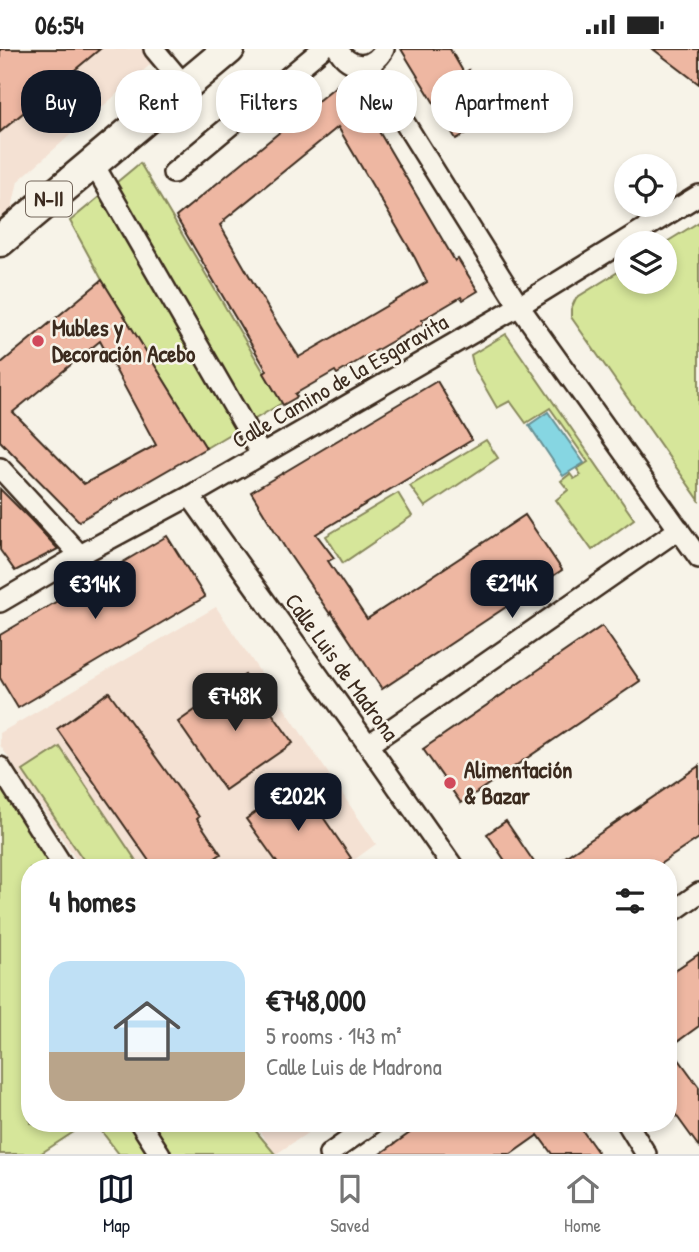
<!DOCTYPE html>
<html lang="en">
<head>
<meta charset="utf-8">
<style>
  :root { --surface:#fff; --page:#f2f2f2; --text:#222; --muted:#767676; --line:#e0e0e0; --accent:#111827 }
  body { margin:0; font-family:"Patrick Hand",sans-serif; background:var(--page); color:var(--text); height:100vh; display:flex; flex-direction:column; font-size:26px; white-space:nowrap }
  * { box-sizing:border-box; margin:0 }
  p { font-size:23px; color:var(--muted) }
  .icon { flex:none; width:38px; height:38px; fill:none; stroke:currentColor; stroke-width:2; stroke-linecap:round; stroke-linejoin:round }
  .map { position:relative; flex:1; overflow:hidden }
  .side { position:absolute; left:21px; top:810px; width:656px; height:273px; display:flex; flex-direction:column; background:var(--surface); border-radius:28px; box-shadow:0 4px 10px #0003 }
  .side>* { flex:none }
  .guide { position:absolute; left:21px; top:21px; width:658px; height:63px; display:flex; gap:14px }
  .tools { position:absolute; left:614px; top:105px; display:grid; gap:14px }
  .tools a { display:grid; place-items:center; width:63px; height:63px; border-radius:50%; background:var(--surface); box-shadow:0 4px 10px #0003; font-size:35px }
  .price { position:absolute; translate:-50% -60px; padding:0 16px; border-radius:14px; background:var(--accent); color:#fff; font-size:23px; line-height:46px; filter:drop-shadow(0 2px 4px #0008) }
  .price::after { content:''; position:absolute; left:50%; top:42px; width:21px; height:16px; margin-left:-10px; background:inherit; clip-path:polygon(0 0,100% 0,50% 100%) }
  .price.selected { background:#222; color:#fff }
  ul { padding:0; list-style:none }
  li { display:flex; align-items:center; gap:21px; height:175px; padding:0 28px }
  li+li { border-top:2px solid var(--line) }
  li span { display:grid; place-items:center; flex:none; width:196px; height:140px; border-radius:21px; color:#555 }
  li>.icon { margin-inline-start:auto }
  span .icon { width:84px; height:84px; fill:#fffc; stroke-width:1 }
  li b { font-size:30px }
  h2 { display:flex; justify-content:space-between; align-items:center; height:84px; padding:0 28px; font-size:30px }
  .pill { padding:0 24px; border-radius:28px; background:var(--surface); box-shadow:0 4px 10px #0003; font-size:24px; line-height:63px }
  .pill.selected { background:var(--accent); color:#fff }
  .status { display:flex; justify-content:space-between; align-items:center; height:49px; padding:0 35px; background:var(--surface); direction:ltr }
  .status svg { height:19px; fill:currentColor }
  .tab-bar { display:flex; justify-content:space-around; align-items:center; height:98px; border-top:2px solid var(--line); background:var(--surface); font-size:19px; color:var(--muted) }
  .tab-bar a { display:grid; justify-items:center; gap:4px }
  .tab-bar .selected { color:var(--accent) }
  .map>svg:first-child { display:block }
  .built { fill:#f4e1d3 }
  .green { fill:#d6e69a; stroke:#88885c; stroke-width:2 }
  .water { fill:#86d6e2; stroke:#689194; stroke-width:2 }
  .building { fill:#eeb7a2; stroke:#3b2a1e; stroke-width:2; fill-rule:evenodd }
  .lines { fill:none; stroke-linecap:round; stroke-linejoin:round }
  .street-casing { stroke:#3b2a1e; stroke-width:24 }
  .primary-casing { stroke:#3b2a1e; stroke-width:35 }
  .street { stroke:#f7f3e8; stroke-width:19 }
  .primary { stroke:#f7f3e8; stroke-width:30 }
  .poi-dot { fill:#d1495b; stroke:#f7f3e8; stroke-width:2.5 }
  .labels { text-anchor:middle; stroke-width:5; stroke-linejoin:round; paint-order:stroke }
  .shield { fill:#f7f3e8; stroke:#73665b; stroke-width:2 }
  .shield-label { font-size:21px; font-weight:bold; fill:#3b2a1e }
  .poi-label { font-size:23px; font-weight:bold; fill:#3b2a1e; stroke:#f7f3e8; text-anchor:start }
  .street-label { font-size:23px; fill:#3b2a1e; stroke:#f7f3e8 }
</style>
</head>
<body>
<div class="status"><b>06:54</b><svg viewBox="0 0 49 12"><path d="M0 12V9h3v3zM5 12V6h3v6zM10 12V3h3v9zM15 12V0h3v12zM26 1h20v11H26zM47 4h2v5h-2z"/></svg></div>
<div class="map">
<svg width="699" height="1105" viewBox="0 0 699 1105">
  <rect width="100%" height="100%" fill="#f7f3e8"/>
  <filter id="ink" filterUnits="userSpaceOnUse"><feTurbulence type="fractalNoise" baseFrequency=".0143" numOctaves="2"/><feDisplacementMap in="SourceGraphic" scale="14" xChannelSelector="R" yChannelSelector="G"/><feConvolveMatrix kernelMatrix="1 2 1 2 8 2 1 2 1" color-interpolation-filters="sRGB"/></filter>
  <g filter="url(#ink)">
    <path class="built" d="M0,0H168L18,132L6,187L0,192Z
      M216,558L376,795L343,819H82L0,696V684Z
      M254,1075H321L276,1105Z"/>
    <path class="green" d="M140,114L282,354L206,399L102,231L70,172Z
      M699,173V451L571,268V260L576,249L626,218V233H665V194Z
      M506,285L634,470L592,501L556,451L568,441L561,432L570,425L574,430L581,426L577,420L588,413L550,359L526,374L510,352L497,359L474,319L471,306Z
      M486,391L498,409L425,458L410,437Z
      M398,444L412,467L343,514L326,487Z
      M60,698L141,819H89L23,722Z
      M0,718L64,819H30V1074L86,1075L40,1105H0Z
      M96,1075H250L275,1105H119Z"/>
    <path class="water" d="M548,363L584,414L563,427L529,376Z"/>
    <path class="building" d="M0,0H100L0,83Z
      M401,0H450L464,24L469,21L487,53L483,56L492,70L456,90Z
      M653,0H699V35Z
      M347,28L455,212L458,210L478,242L463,251L461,248L422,271L424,274L363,309L337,325L335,322L295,345L297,348L283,356L264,324L267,322L176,168ZM338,78L415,209L427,233L299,308L272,266L220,176L225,172L224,171Z
      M102,231L206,399L79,472L0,392V315ZM100,292L156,396L84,435L13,363Z
      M437,332L472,391L316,485L334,509L328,512L367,570L525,466L562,521L382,640L331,563L330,565L287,502L251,443Z
      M0,440L30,470L58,500L15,522L0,501Z
      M167,487L205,548L18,659L0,629V586Z
      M602,577L640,632L461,754L423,700Z
      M245,626L293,694L225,741L178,673Z
      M109,643L199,768L197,770L221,805L201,819H154L57,680Z
      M699,717V789L654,819H549Z
      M299,733L351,809L336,819H281L246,770Z
      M506,772L538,819H510L487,785Z
      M699,905V977L670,998L699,1038V1098L668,1055V926Z
      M424,1074H577L599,1105H552L538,1086L511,1105H380Z"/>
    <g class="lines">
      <defs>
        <path id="street" d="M154,0L185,37
          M338,0C349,21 373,21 384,0
          M368,15L519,257L699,509
          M93,114L261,405
          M173,124L322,0
          M0,419L80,506
          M190,447L368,696L454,819
          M0,553L80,506L190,447L519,257L699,146
          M368,696L679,480
          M0,718L64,819
          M668,866L699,844
          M140,1074L160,1105
          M627,1074L646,1105
          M329,1105L373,1074"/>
        <path id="primary" d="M0,192L229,0"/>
      </defs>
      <use href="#street" class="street-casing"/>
      <use href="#primary" class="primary-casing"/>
      <use href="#street" class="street"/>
      <use href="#primary" class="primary"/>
    </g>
  </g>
  <g class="poi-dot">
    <circle cx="38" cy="292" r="7"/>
    <circle cx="450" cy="734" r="7"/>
  </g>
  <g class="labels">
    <rect class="shield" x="26" y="132.5" width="46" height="35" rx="5"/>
    <g class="shield-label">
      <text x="49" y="157">N-II</text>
    </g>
    <g class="poi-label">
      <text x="52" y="287">Mubles y<tspan x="52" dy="26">Decoración Acebo</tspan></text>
      <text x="464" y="729">Alimentación<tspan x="464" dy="26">&amp; Bazar</tspan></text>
    </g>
    <g class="street-label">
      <text transform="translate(340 332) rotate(-30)" y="8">Calle Camino de la Esgaravita</text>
      <text transform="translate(342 618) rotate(54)" y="8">Calle Luis de Madrona</text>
    </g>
  </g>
</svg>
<div class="tools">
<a><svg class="icon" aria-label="locate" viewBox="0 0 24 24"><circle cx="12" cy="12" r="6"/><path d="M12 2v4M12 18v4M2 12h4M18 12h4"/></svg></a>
<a><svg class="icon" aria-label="layers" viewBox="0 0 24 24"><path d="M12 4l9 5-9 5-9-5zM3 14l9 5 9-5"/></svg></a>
</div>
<b class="price" style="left:512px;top:571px">€214K</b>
<b class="price" style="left:95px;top:572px">€314K</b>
<b class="price selected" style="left:235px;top:684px">€748K</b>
<b class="price" style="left:298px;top:784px">€202K</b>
<div class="guide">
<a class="pill selected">Buy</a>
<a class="pill">Rent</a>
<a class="pill">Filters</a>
<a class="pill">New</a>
<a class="pill">Apartment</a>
</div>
<section class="side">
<h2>4 homes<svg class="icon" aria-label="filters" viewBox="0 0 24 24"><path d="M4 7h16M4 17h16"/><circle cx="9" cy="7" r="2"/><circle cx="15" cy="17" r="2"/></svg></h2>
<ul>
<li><span style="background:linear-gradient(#bfe0f5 65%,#b9a48a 0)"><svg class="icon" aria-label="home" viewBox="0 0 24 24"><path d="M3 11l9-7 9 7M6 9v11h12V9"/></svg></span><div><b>€748,000</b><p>5 rooms · 143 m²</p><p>Calle Luis de Madrona</p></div></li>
</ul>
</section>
</div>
<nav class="tab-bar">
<a class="selected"><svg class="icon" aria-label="map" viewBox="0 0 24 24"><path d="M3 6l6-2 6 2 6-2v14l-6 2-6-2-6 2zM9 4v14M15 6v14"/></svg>Map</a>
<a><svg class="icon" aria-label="saved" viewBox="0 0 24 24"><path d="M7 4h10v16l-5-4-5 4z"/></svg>Saved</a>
<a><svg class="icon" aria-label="home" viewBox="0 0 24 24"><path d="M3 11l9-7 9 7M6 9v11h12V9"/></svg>Home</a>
</nav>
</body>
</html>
